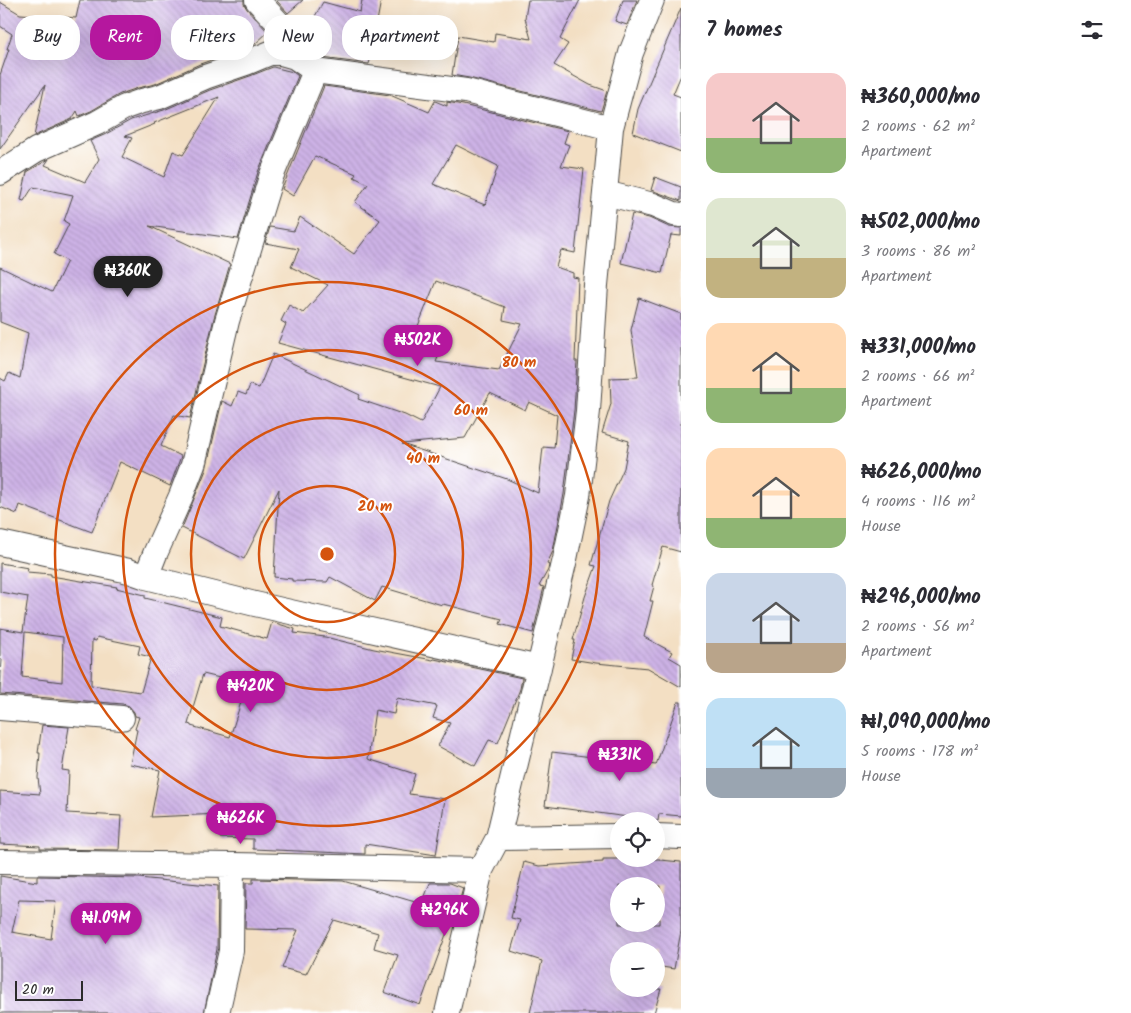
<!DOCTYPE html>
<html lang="en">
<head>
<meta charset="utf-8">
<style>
  :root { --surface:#fff; --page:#f7f7f7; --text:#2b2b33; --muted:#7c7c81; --accent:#b5179e }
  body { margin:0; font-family:Kalam,sans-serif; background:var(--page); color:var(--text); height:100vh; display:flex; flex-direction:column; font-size:19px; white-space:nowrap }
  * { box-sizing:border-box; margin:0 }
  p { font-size:16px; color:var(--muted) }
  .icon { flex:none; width:28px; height:28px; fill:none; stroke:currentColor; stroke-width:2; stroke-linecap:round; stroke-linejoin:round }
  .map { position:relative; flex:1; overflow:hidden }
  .drawer { display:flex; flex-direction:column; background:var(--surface); width:450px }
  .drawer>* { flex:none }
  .banner { position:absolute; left:15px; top:15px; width:475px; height:45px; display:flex; gap:10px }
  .buttons { position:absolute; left:610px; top:812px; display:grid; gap:10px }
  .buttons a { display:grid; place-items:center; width:55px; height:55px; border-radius:50%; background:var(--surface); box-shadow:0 5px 20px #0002; font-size:25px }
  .scale { position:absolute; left:15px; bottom:12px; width:68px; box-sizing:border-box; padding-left:5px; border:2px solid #2b2b2b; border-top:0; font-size:14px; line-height:18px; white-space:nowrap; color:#2b2b2b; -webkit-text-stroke:4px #fff; paint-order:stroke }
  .price { position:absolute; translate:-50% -42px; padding:0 11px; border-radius:18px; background:var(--accent); color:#fff; font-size:16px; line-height:32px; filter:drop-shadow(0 1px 2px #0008) }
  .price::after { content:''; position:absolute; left:50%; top:30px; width:15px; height:11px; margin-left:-8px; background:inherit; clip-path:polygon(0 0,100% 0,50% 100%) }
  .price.current { background:#222; color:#fff }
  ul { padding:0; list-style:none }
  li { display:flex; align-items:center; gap:15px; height:125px; padding:0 25px }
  li span { display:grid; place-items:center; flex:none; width:140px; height:100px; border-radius:15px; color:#555 }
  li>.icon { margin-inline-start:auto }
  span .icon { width:60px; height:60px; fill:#fffc; stroke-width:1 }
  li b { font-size:21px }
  h2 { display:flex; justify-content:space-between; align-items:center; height:60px; padding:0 25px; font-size:21px }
  .tag { padding:0 18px; border-radius:20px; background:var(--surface); box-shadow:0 5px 20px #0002; font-size:18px; line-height:45px }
  .tag.current { background:var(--accent); color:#fff }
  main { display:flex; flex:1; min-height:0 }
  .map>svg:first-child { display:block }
  .building { fill:url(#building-back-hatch); fill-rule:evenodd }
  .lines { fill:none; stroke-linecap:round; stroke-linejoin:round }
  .minor-casing { stroke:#494642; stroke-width:26 }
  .minor { stroke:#fff; stroke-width:24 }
  .ring { fill:none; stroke:#d5540f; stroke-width:2.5 }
  .centre { fill:#d5540f; stroke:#fff; stroke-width:2.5 }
  .ring-label { font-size:15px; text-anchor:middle; font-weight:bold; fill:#d5540f; stroke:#fff; stroke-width:4; stroke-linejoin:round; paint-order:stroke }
</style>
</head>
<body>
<main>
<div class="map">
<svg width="681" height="1013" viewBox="0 0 681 1013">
  <defs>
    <pattern id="building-back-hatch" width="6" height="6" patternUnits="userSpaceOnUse" patternTransform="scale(1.25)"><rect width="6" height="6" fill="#cdb2e6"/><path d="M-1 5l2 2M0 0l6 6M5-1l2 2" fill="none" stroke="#b099c5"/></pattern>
  </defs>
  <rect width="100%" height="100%" fill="#fff"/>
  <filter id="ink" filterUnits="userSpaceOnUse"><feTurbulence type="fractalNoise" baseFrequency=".02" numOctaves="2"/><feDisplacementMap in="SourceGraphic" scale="10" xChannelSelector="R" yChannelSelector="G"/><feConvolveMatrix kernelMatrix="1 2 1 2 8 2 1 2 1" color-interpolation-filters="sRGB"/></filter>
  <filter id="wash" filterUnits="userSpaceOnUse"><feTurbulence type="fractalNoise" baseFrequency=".0096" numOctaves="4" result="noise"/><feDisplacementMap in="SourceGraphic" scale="20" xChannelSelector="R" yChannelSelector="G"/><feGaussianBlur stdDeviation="1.12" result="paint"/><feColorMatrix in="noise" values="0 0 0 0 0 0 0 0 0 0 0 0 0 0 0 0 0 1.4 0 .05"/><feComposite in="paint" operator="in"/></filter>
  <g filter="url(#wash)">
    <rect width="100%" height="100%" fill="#f3dfc3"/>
    <g id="blocks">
      <path class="building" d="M80,0H244V4L247,9L268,32L254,45L200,64L155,84L138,88L120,94L91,111L79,116L77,111L72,119L34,136L45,85L0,149V75L9,49H7L12,34L0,26V2L20,14L76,18Z
        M276,0H303L288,13Z
        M362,0H381L374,38H376L369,64L322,58L305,34L323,2L360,12Z
        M528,0H580L560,39L568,44L554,65L590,85L607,91L601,111L469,78L452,75L458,36L494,42L495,33L531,39L525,18Z
        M623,0H637L627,25L615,21Z
        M681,8V75L673,94L681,97V152L633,133L638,109Z
        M273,67L293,72L298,76L258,172L238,239L149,226L230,264L214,318L190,418L174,415L161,446L181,456L170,486L120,462L92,532L20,505L17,514L0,507V378L5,381L9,373L20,378L28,333L0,322V267L52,292L67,261L54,254L69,224L64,221L73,195L33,187L24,201L21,200L27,172L49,159L45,165L85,182L99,159L90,141L104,135L131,120L164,110L210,90L250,76ZM219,97L183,155L173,151L164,177L122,157L132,138L125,136L155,124L154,123Z
        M324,86L390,95L429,112L435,101L447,106V102L463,105L568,131L564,143L569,145L561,166L584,169L575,253L561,250L556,267L573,273V277L578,278L575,361H577L574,410L564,494L553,551L547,564L549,565L548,570L539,586L544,587L533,633L500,624L502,619L443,604L442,605L382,587L375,601L330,577L327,582L292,581V579L274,577L279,489L244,559L182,528L206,470L222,401L232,406L238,392L246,395L250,385L259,388L273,354L360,395L358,399L405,415L421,423L440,387L278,343L286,324L281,321L289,305L303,313L328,285L291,267L299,249L265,243L270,227L294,231L300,217L354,254L380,220L355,202L368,184L354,177L356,174L315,156L293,196L282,189ZM456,145L498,166L485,205L433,184ZM436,281L505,307L503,320L522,324L499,370L436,362L446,338L418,326ZM490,393L525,410L529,402L557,415L554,448L543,447L538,493L507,479L402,444L465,438Z
        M655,177L681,187V201L651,190Z
        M632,214L649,218L669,227L681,228V236L671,235L662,273L621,263Z
        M639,298L681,314V552L663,547L652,585L654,586L650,601H653L644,637L672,652L669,657L681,664V687L648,668L596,663L571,659L575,640H573L585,597L596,566L591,565L609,501L624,468L629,441L602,433L611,404L610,378L638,377L631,330Z
        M0,563L28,568L27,572L51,574V576L117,587L116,588L145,595V598L222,617L220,626L267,639L272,622L295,629L294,633L325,637L374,649L433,660L434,659L522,678L520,689L498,743L489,740L475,766L438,746L450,723L433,718L437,706L397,698L394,714L375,710L368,759L415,774L409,794L445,799L436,855L365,844V854L253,849V839L220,838L221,814L151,817L160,770L130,764L137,730L135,729L139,717L135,716L134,712L129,706L123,704L0,694L2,659H0V628L23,632L28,597L0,592ZM25,632L63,637L62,682L22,677ZM97,637L140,646L138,654L151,657L141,692L91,685L92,640L96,641ZM203,674L224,679L248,680L230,737L191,726V725L188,724Z
        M678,702H681V816L659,814L658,821L545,806L552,752L656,765Z
        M42,725L69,727L62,770L69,771L67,813L121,816L119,850L40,849V846L0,844V791L40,794L38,778L40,753H38Z
        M603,859H660V860L681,862V931L674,969L656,966V951H619V989H661L654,1013H530L542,961L511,951L520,920L511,918L524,862L539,866L603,862ZM619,886H660L659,924H619Z
        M0,876L37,882V876L139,878L218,886L217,949L204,1013H0ZM19,900L56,901L51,939L12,932Z
        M253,879L343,881L422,904L430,883H450L463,888L454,922L451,921L420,1005L384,992L398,955L374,948L378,933L334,920L306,974L282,968L298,930L245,929L246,883H253Z"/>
    </g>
  </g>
  <g filter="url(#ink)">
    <use href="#blocks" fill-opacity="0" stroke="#494642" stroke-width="1"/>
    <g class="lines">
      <defs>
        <path id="minor" d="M257,0L284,29L310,63
          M0,173L36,150L97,123L125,107L142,101L159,97L205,77L246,63L270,53H281L295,57L315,71L466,91L611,128
          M605,193L653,205L674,214L681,215
          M0,543L129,571L146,577L155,554L181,496L193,465L227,321L271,177L315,71
          M146,577L255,604L539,668
          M0,708L122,718
          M656,836L681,837
          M498,838L619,836
          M0,862L232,865L481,870
          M217,1013L231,951L232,865
          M447,1013L481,870L498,838L565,559L578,496L588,411L596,285L605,193L611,128L631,53L652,0"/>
      </defs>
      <use href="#minor" class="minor-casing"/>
      <use href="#minor" class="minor"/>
    </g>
  </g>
  <g class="ring">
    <circle cx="327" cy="554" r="68"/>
    <circle cx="327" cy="554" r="136"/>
    <circle cx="327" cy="554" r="204"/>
    <circle cx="327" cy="554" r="272"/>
  </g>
  <circle cx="327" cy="554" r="8" class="centre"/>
  <g class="ring-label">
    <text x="519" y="367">80 m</text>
    <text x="471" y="415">60 m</text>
    <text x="423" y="463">40 m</text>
    <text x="375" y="511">20 m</text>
  </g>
</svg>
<div class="buttons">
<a><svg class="icon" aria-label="locate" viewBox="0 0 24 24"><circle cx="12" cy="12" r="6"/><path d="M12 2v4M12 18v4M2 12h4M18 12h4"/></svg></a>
<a>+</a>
<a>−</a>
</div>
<div class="scale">20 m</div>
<b class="price current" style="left:128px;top:298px">₦360K</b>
<b class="price" style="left:418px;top:367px">₦502K</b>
<b class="price" style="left:251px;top:713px">₦420K</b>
<b class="price" style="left:620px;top:782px">₦331K</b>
<b class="price" style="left:241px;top:845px">₦626K</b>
<b class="price" style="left:445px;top:937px">₦296K</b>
<b class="price" style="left:106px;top:945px">₦1.09M</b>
<div class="banner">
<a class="tag">Buy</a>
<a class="tag current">Rent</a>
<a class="tag">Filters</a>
<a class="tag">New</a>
<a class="tag">Apartment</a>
</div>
</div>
<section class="drawer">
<h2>7 homes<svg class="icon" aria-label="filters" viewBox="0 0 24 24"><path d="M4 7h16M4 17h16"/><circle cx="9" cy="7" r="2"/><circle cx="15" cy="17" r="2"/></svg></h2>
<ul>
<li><span style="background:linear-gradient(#f6c9c9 65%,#8fb573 0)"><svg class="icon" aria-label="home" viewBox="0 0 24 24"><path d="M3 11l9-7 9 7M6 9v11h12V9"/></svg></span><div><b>₦360,000/mo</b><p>2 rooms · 62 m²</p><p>Apartment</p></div></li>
<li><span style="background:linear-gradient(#dfe7d0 60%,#c2b280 0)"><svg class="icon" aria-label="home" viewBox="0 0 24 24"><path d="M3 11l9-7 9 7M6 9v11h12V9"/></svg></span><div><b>₦502,000/mo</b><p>3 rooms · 86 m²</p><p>Apartment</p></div></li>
<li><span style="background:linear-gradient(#ffd9b3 65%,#8fb573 0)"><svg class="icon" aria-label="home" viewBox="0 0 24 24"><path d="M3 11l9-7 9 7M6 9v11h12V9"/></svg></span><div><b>₦331,000/mo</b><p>2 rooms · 66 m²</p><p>Apartment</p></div></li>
<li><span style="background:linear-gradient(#ffd9b3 70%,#8fb573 0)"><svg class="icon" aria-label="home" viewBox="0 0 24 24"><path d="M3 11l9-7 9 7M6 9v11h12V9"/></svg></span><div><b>₦626,000/mo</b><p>4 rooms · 116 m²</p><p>House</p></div></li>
<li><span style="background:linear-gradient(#c9d6e8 70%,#b9a48a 0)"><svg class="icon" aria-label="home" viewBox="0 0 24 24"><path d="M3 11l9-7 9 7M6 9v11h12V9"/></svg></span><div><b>₦296,000/mo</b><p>2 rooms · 56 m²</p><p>Apartment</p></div></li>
<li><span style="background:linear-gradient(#bfe0f5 70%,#9aa5b1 0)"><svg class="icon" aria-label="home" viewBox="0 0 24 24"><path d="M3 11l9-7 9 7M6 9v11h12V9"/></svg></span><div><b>₦1,090,000/mo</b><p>5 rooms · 178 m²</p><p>House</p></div></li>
</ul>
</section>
</main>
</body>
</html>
